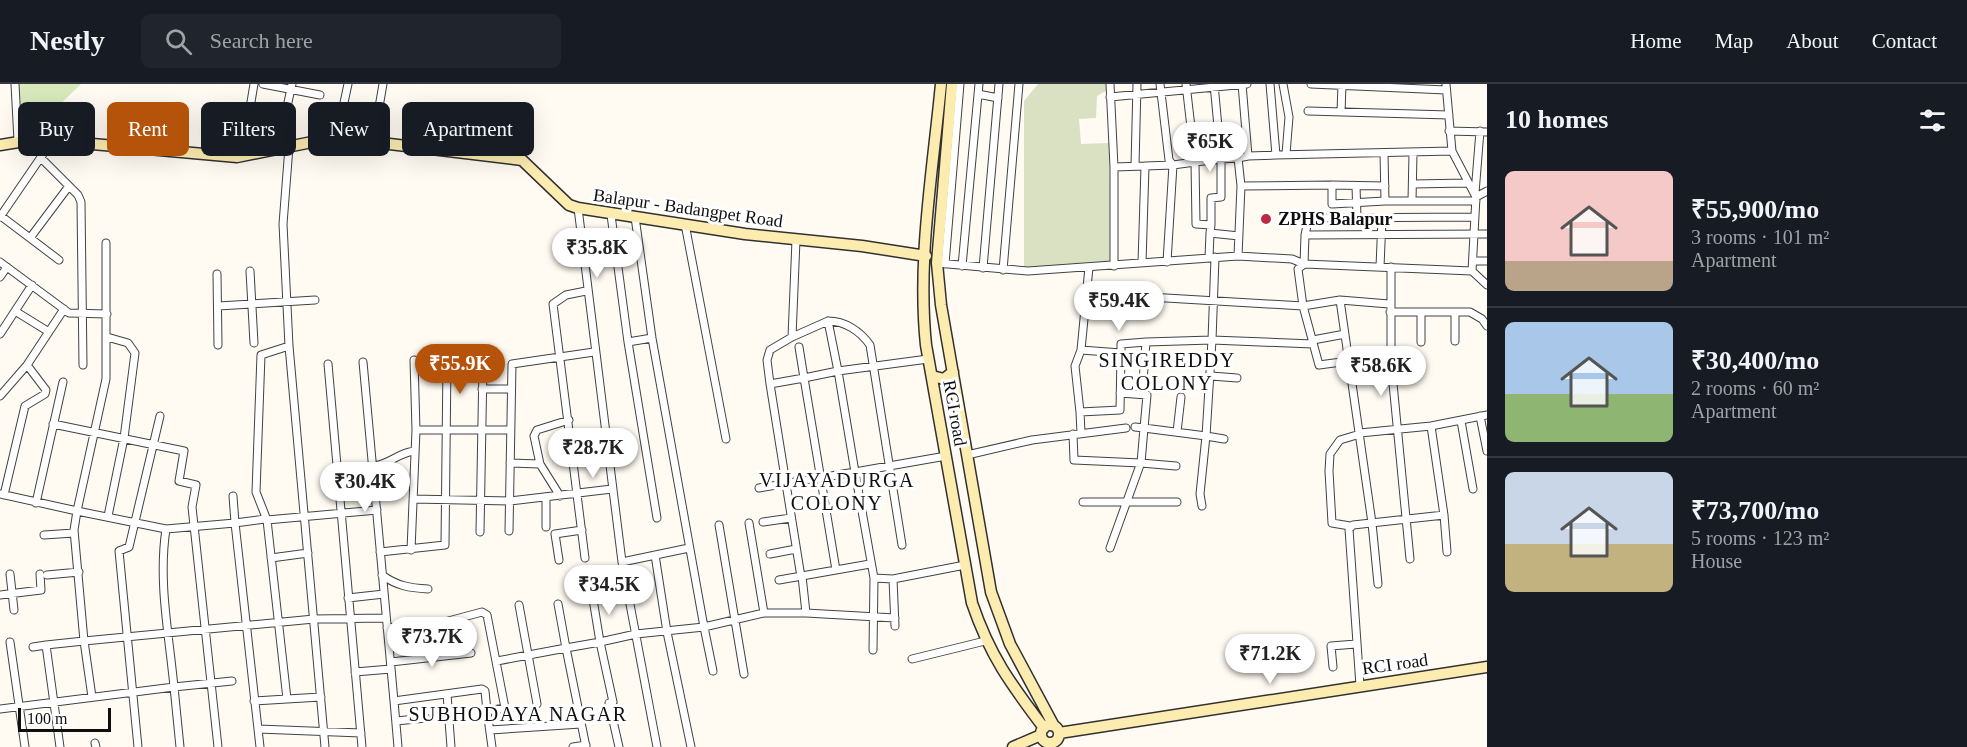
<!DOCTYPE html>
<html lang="en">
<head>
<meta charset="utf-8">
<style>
  :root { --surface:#171b24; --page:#20242c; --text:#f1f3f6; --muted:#9ea1a6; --line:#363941; --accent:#b45309 }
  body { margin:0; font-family:Georgia,serif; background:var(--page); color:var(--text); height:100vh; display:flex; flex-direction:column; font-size:22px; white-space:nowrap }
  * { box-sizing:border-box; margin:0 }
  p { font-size:20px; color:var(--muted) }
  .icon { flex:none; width:33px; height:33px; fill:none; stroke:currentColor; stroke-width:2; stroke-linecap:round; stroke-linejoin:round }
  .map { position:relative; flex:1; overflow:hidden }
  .side { display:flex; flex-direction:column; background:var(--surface); width:480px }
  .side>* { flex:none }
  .hud { position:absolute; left:18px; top:18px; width:570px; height:54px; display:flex; gap:12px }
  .scale { position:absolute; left:18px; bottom:15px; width:93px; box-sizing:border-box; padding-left:6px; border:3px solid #0f0f0f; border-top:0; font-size:16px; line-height:21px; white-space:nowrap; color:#0f0f0f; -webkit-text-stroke:4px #fff; paint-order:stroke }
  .price { position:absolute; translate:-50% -51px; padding:0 14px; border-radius:21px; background:#fff; color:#222; font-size:20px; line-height:39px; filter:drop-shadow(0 2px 3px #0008) }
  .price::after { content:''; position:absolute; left:50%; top:36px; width:18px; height:14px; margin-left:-9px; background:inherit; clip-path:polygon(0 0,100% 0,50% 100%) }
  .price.active { background:var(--accent); color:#fff }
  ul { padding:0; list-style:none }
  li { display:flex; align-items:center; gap:18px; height:150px; padding:0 18px }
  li+li { border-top:2px solid var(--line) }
  li span { display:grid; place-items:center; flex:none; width:168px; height:120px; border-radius:9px; color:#555 }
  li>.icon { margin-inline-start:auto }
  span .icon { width:72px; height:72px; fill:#fffc; stroke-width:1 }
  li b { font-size:26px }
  h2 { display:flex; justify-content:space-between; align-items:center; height:72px; padding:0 18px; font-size:26px }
  .tag { padding:0 21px; border-radius:9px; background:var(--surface); box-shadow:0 6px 24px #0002; font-size:21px; line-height:54px }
  .tag.active { background:var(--accent); color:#fff }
  header { display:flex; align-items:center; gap:36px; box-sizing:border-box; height:84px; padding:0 30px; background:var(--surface); border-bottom:2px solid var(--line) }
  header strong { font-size:28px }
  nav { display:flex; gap:33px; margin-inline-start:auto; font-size:21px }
  .search { width:420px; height:54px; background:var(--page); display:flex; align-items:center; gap:15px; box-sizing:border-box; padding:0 21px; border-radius:9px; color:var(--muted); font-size:22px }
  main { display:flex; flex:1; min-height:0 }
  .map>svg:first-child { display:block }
  .green { fill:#d8e9bc }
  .cemetery { fill:#dae1c3 }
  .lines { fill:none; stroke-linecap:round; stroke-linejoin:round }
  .street-casing { stroke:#424242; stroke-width:9 }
  .secondary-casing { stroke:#313131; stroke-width:13 }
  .street { stroke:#fff; stroke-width:7 }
  .secondary { stroke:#fcecb0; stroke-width:10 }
  .poi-dot { fill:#bc2b41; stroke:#fff; stroke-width:2 }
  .labels { text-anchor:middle; stroke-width:6; stroke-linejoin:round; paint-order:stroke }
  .street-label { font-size:18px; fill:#0f0f0f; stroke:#fff }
  .poi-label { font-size:18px; font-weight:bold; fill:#0f0f0f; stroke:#fff; text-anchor:start }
  .neighbourhood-label { font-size:20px; letter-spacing:1.5px; fill:#0f0f0f; stroke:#fff }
</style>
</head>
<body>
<header>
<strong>Nestly</strong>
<div class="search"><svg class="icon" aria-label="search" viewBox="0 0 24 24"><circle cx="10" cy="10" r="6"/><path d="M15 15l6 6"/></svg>Search here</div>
<nav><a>Home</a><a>Map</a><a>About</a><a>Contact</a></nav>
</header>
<main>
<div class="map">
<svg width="1487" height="663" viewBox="0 0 1487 663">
  <rect width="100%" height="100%" fill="#fffbf2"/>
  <path class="green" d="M12,0H81L24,55C8,33 19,24 12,0Z"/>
  <path class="cemetery" d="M1038,0H1107L1106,7L1097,12L1096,34L1079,35L1081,60L1109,59L1112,178L1024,184V17Z"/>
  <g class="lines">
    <defs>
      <path id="street" d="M15,0L18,57
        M263,0L320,11
        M1110,0L1114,83L1145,82
        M1186,0L1195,78L1221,75L1214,0
        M1242,0L1248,72L1238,74L1241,102L1332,101
        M1270,0L1276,71L1452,67
        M1283,0L1289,33L1286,70
        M1311,0L1446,6
        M1446,0L1452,67L1476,113L1472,187L1487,201
        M978,10L998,14
        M1110,13L1247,0
        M1308,27L1449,31
        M1341,28L1342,1
        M247,42L254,0
        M1449,47L1487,48
        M336,56L348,0
        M373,58L383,0
        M289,63L283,140L289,262L325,663
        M278,64L292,0
        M1384,69L1385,117
        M1248,72L1276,71
        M41,74L78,111L81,118L83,281
        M1135,82L1137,0
        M1413,100L1468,99
        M1356,102L1357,134
        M1385,102L1332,101V120L1385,117H1476
        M1475,109L1480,47
        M1476,113L1487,107
        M1412,117L1413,69
        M578,124L622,478L657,663
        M611,131L628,258L657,434
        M1,132L59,176
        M0,133L52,57
        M685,140L726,355
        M1211,141V114L1221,113V75L1238,74
        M1305,151L1308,137L1312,134L1475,133
        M30,154L69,102
        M1238,172L1241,102
        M1209,174L1210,149
        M1473,177H1487
        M0,178L69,229L107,230
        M1167,178L1173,81L1195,78L1196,140L1211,141L1210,149L1239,152
        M937,179L1028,187L1238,172L1292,175L1304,180L1472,187
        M1142,179L1145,82L1173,81L1169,76L1160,0
        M945,180L960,0
        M962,182L979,0
        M1114,182V83
        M1380,183L1382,135
        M983,184L999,0
        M1003,186L1019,0
        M250,187L254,259
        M217,190L218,261
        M0,193L7,183
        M1149,213L1303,222L1340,216L1389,220
        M1340,216L1372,439L1378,500
        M218,222L315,216
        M15,227L49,248
        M1390,228H1470L1482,235L1487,242
        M1421,228V258
        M1455,228V257
        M828,237C845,237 860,247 870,261L902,461
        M0,250L32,201
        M107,253L128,259L135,269L124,354L108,432
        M792,253L828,237L838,287L928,275
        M1313,256L1345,250
        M628,258L652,254
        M1121,269V260L1146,258
        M1349,277L1319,281L1303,222L1298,185L1304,180L1305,151L1487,150
        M363,278L394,617L482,605L485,607L487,627
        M1391,279L1410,475
        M328,280L362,663
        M1350,282L1391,279V183
        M1211,292L1237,294
        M770,300L767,276L770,266L792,253L796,156
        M482,305H510
        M1120,309L1147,311L1144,344L1206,352L1212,256L1313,260
        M1142,310L1146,258L1212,256L1215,173
        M0,312L27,281L64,225
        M1080,328L1075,282L1081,266
        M1480,332L1487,367
        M1461,337L1473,405
        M53,340L184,367L179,397L196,401L192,423L218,663
        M416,346H510
        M1177,348L1181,313
        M1081,349L1080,328L1120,326L1121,269L1081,266L1089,183
        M1360,349L1431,342L1487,331
        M1073,350L1074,376L1141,379L1144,344L1135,343
        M967,371L1032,356L1126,344
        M510,379L540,380
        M374,382C390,380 398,369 414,367
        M759,404L855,388L838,287L804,294L799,263
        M0,410L77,427L106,295V159
        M4,411L25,322L45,310L46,306L27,281
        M233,412L235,439L265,435
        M560,412L540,380L534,352L537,346L569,336
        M546,414V443
        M413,415L510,417L612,405
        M1083,418H1177
        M36,419L63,298
        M1202,422L1200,410L1206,352L1224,355
        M1444,431L1447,468
        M267,436L377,426
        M763,438L791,434
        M719,441L744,590
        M1350,442L1332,439L1329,387L1330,370L1340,356L1360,350
        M509,447L512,280L594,268
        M480,448L483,281
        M44,451L74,449
        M1110,464L1140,381L1141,379L1176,382
        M411,466L416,346L414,276
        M380,468L445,461L447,277
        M770,470L796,465
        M655,471L667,548L691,663
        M271,474L308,469
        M585,474L553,220L566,211L586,207
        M559,476L555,450L582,446
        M622,478L689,464
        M10,490L14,526
        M47,491L79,488
        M382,491C397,502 410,504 428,505
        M802,492L806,529L895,534
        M801,493L770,300L804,294L836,486
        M893,495L874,494L855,388L946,372
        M779,496L870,480
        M0,511L41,506L40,490
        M348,514L384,510
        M558,520L566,564L600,558L592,509
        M519,521L537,620
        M764,529H806
        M895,542L893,495L965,481
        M387,544L441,539L482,528L487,531L505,624L487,627L492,663
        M10,558L25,663
        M33,563L46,561
        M873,566L874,494
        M912,575L985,557
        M497,577L566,564L586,663
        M391,578L471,569
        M1333,583L1331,562L1356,560
        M713,587L704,543L764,529L749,439
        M355,588L391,585
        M1360,602L1349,445L1353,441L1444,431L1431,342
        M447,610L451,663
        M92,613L84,557L314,535L386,534
        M287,615L321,613
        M254,617L287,615L267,436L256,408L261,271L289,262
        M394,617L398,663
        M0,625L174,603C169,550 158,498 166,445
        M396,637L426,634
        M258,645L361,649
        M490,646L581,640
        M95,659L96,663
        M60,663L46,561L84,557L74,446L77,427L166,445L235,439L260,663
        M138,663L119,467L129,463L160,332
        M180,663L174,603L232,597
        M573,663L586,661
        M619,663L609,619L613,618L600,558L636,550L704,543L652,254L635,133"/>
      <path id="secondary" d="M941,0C933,85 917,175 926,261L972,519C990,572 1010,599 1044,644
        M952,0L937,179L941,221L991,508L1010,560L1054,642
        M0,61L37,55L237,73L312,58L336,56L373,58L522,76L569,121L578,124L745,150L862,162L926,172
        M932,292L944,295L953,288
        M1041 650a9 9 0 1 1 18 0a9 9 0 1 1-18 0Z
        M1059,649L1487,583
        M1013,663L1041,651"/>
    </defs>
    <use href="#street" class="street-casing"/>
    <use href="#secondary" class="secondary-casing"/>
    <use href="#street" class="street"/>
    <use href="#secondary" class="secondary"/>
  </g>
  <circle class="poi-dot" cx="1266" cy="135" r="6"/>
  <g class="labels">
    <g class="street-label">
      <text transform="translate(688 124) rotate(8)" y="6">Balapur - Badangpet Road</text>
      <text transform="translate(955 329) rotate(80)" y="6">RCI road</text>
      <text transform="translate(1395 580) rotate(-8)" y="6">RCI road</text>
    </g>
    <g class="poi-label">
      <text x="1278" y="141">ZPHS Balapur</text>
    </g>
    <g class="neighbourhood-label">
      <text x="1167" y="283">SINGIREDDY<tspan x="1167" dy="23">COLONY</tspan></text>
      <text x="837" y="403">VIJAYADURGA<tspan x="837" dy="23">COLONY</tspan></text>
      <text x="518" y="637">SUBHODAYA NAGAR</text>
    </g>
  </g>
</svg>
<div class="scale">100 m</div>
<b class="price" style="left:1210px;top:89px">₹65K</b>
<b class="price" style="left:597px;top:195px">₹35.8K</b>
<b class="price" style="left:1119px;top:248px">₹59.4K</b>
<b class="price active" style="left:460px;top:311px">₹55.9K</b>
<b class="price" style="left:1381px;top:313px">₹58.6K</b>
<b class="price" style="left:593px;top:395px">₹28.7K</b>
<b class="price" style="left:365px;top:429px">₹30.4K</b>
<b class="price" style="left:609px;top:532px">₹34.5K</b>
<b class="price" style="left:432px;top:584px">₹73.7K</b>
<b class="price" style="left:1270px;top:601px">₹71.2K</b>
<div class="hud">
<a class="tag">Buy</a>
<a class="tag active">Rent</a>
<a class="tag">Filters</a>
<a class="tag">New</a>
<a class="tag">Apartment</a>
</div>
</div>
<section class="side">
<h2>10 homes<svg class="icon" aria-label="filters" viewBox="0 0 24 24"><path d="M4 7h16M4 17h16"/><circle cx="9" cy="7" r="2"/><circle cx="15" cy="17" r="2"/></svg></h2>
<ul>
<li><span style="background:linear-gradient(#f6c9c9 75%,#b9a48a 0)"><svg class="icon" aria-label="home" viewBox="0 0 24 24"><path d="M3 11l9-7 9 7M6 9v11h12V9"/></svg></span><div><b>₹55,900/mo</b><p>3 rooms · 101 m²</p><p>Apartment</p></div></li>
<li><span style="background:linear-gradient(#a9c7e8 60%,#8fb573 0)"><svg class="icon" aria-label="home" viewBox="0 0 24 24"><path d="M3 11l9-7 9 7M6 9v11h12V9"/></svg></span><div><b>₹30,400/mo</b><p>2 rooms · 60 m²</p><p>Apartment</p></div></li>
<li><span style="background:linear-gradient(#c9d6e8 60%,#c2b280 0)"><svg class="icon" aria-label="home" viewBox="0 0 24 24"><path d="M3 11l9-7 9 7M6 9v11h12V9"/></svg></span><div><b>₹73,700/mo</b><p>5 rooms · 123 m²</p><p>House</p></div></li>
</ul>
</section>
</main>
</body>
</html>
